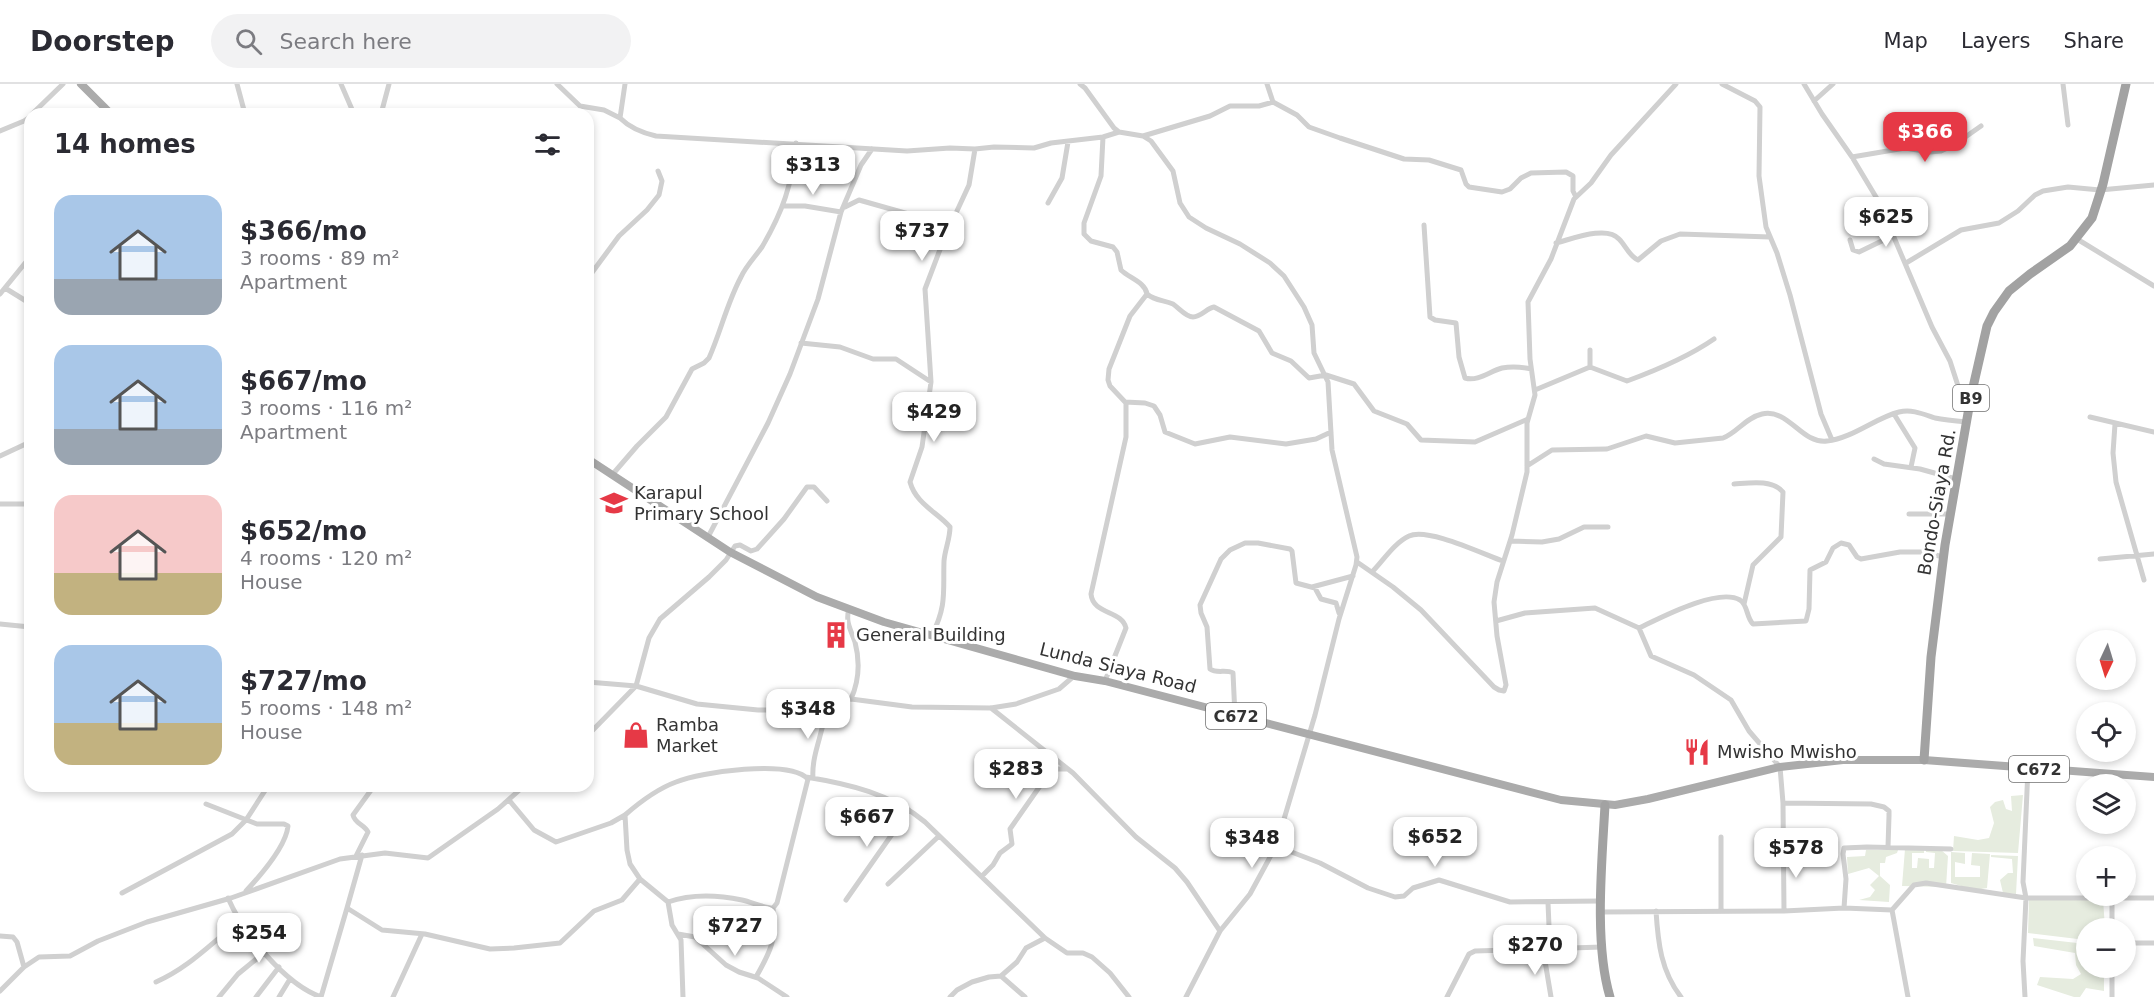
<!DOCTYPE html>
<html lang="en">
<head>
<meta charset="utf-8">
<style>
  :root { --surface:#fff; --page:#f2f2f3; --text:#2b2b33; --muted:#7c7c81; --line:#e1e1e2; --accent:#e63946 }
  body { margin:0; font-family:"DejaVu Sans",sans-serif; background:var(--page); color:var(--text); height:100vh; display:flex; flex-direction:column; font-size:22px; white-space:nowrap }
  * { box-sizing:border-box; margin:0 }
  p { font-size:20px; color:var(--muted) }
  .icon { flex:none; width:33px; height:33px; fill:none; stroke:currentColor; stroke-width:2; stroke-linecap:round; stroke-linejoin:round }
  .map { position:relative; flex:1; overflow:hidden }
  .sheet { position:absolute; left:24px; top:24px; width:570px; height:684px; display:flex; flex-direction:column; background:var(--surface); border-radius:18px; box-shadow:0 3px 9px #0003 }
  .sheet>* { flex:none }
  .needle { width:39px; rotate:184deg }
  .tools { position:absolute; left:2076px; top:546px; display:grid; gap:12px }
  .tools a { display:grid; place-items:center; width:60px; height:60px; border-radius:50%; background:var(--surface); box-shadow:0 3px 9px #0003; font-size:30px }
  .price { position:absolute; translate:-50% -51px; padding:0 14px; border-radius:12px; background:#fff; color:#222; font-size:20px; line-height:39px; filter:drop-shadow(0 2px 3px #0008) }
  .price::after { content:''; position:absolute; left:50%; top:36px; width:18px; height:14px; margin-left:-9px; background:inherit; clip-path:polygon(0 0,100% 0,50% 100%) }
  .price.current { background:var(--accent); color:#fff }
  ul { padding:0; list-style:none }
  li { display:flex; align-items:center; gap:18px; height:150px; padding:0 30px }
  li span { display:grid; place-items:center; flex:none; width:168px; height:120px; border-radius:18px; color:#555 }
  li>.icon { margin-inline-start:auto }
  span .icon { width:72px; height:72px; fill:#fffc; stroke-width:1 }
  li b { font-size:26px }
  h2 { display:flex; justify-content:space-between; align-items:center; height:72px; padding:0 30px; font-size:26px }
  header { display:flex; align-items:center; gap:36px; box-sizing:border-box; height:84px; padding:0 30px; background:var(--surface); border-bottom:2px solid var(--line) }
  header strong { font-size:28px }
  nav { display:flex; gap:33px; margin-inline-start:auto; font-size:21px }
  .search { width:420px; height:54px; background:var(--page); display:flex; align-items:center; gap:15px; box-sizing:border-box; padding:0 21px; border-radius:33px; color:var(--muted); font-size:22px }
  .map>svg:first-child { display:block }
  .green { fill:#e6ecdf }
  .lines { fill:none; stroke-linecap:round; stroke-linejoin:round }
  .minor { stroke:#d0d0d0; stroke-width:5 }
  .primary { stroke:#ababab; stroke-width:8 }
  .trunk { stroke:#a2a2a2; stroke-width:9 }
  .labels { text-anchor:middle; stroke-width:6; stroke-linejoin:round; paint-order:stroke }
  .shield { fill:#fff; stroke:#707070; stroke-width:1.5 }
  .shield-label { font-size:16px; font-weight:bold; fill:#333 }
  .poi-label { font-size:18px; fill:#333; stroke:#fff; text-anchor:start }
  .street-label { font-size:18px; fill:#333; stroke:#fff }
</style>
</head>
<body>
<header>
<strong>Doorstep</strong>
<div class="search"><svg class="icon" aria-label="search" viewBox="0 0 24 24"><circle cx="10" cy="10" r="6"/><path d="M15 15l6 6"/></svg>Search here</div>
<nav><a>Map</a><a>Layers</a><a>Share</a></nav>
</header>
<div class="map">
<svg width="2154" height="913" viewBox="0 0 2154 913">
  <rect width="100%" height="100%" fill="#fff"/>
  <path class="green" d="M2023,711L2018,769L1953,767L1954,752L1978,756L1989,754L1994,739L1990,723L1995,718L2003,716L2006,725L2012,727L2011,712Z
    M1905,765L1924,766V769H1912V784H1917L1918,774L1929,775V784H1934L1935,769L1926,768V766H1941L1948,772L1946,803L1902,802Z
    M1866,766H1898L1897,769L1886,773L1885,779H1880V792L1890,801L1889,818L1859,816L1870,813L1875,806L1870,801L1879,792L1869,784L1848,790L1847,773L1865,772Z
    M1951,768L1965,769V780L1955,778V793H1980V782L1971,781L1972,769L1990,770L1987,804L1975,806L1951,799Z
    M1991,771L2018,772L2016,810L2003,809L2000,796L2008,789H2013L2012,775L1991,773Z
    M2103,815L2105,844H2086V856L2028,849L2029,816Z
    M2033,854L2086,860V884H2104V907L2086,904L2080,913H2074L2037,901L2040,893L2073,895L2081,890L2076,881L2075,869L2034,862Z"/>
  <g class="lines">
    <path class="minor" d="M237,0L245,30
      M341,0L354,30
      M557,0L580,22L604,26L620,34
      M625,0L620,34C629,43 643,49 656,52L907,67L950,64L975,65L994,63L1034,64L1051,59L1103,53L1119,48
      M1080,0L1085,4L1114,44L1119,48L1143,52L1151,57L1173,87L1180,119L1189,133L1206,144L1240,160L1270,179L1284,192L1304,223L1312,241L1314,269L1328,298L1332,366L1357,473L1356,481L1339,535L1315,631L1276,762L1250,810L1220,847L1186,913
      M1267,0L1273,18L1297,31L1309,43L1340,54L1404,75L1429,76L1461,86L1466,100L1469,103L1502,108L1510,105L1521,94L1531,89L1566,88L1573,92V107L1576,113
      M1722,0L1755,17L1760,23L1759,92L1766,143L1777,169L1790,211L1821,330L1832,356
      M1804,0L1822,30L1852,73L1879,118L1932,243L1950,277L1960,308L1971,312
      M2063,0L2068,41
      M1814,17L1833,0
      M32,30L63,0
      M381,30L389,0
      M0,47L24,37L30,33
      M1143,52L1210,32L1230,22H1259L1273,18
      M1103,53L1101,92L1084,139V150L1091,157L1113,163L1117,168L1121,186C1129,194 1145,198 1147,210L1130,232L1109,285L1108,296L1110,302L1126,319V353L1091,510C1093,531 1122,526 1126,544L1105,597
      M1852,73L1905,64L1930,68L1941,67L1954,61L1981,42
      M1048,119L1062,94L1068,58
      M784,122H805L841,128
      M845,123L859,116L912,131L942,145L945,153
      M1424,141L1430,233L1435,236L1456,239L1459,273L1465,294C1478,298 1490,287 1502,284C1512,282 1522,283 1531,285
      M2077,155L2154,202
      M1850,156L1853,166L1859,168L1892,152
      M1556,159C1572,155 1607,141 1619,155C1626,162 1629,172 1638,176L1661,157L1680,150L1770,153
      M1906,179L1961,146L1999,139L2018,127L2035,111L2043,107L2068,103L2100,106L2154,101
      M588,194L619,152L647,126L659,111L662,97L658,87
      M5,204L26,217H30
      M0,210L30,173
      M1147,210C1155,217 1164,216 1173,220C1179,224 1186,233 1193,233C1201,233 1207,224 1214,223L1259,247L1272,269L1291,277L1309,294L1326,291L1354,300L1374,327L1407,340L1421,356L1475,358L1528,335
      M801,259L840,263L873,275H896L931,298L922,363L910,398C916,420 937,428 950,443C950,455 945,465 944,477C943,508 947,521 932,551
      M1590,283L1627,297C1657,286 1688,273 1714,255
      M931,298L925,205L944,155L969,101L975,65
      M1535,306L1590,283V266
      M1125,318L1145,319L1154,322L1160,331L1165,348L1195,360L1230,353L1286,360L1316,355L1331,348
      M1894,330L1915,364L1911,383
      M2090,333L2154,348
      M2115,340L2113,369L2116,398L2144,496
      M0,372L30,358
      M1874,375L1884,380L1920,385L1956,395
      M1527,382L1552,366L1607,365L1646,352L1675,359L1723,354C1738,348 1745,334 1762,330C1789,324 1801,360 1827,357C1853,354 1875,334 1899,328C1912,325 1923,330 1935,334C1945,336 1956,337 1967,338
      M612,391L637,362L666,333L692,285L704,279L709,274C721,247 727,219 741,193C746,182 755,173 762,163C783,127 792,101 796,59
      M1734,400C1749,399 1772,395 1783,408L1781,453L1753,481L1744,520
      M0,420H30
      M1909,430H1950
      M708,453L768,339L790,290L818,215L841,128L861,81L872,65
      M1511,457L1542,458L1559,455L1584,443H1608
      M2100,475L2154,470
      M1357,478L1393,503L1421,526L1494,603L1499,606L1504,607L1506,601L1497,552L1494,518L1497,498L1512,451L1527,388V339L1535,311L1530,275L1528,218L1551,175L1574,115L1591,99L1611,71L1676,0
      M1372,488C1383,477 1394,459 1409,452C1427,443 1483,470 1503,477
      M1312,503L1353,492
      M849,525C845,538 851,546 855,558C860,577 859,597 851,615
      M1496,537L1525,529L1595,524L1639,544L1651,572L1694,591L1731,616L1749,647L1780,683L1783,719L1784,827
      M0,540L30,543
      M1639,544C1660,534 1718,503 1740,516C1748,521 1746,533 1753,540L1806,537L1809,525L1810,486L1826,478L1833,464L1841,459L1849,461L1857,473L1861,475L1900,468H1924L1943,473
      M588,598L636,602L697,620L758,626H771L826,616L851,615L912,623L991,624L1016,620L1059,605L1074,592
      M991,624L1073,689L1136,753L1175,784L1187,798L1220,847
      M1235,632L1233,589C1226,585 1217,590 1210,585L1207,543L1201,529L1200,521L1221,475L1230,466L1245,459H1258L1290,465L1292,467L1296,499L1315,504L1321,515L1336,519L1339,529
      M588,651L636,602L649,554L660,535L709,493L726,476L735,462L740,461L751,467L757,465L784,435L807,403H814L827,417
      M806,693C849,700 892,710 925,738L1045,854L1067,869H1083L1092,873L1110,889L1129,913
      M813,694C811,668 827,643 826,616
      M509,716L534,746L556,758L611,739L625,731L627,766L630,780L640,795L668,818L672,841L681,856L683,913
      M1783,719L1871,720L1884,723L1889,727V732L1888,763
      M206,720L257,740H284L288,742C286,762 260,792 246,807
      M625,731C641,717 657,705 676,698C701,688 789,675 808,695L777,819L773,824C763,824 752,818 742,816C718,811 691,810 668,818
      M1276,762L1320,779L1368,804L1395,813L1404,812L1413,804L1439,796L1510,818L1601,817
      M362,771L347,824L382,846L425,850L490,865L514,864L560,859L594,827L622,816L640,795
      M356,772L368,748C364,740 355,740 353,731L374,702
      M982,792L993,781L1000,769L1012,760L1010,745L1040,702L1055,685H1066
      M888,800L939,752
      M122,809L232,750L246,736L268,702
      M228,814C243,849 285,900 321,913
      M2112,814V844
      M846,816L909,726
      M1548,819L1550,865
      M1844,824L1846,795L1843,770L1844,764L1867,763L1951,765
      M1656,827C1658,859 1661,887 1681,913
      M1721,827V753
      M1601,828L1784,827L1844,824L1892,826
      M678,850L695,853L726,881L739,888L758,894L787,913
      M0,852L13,853L17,858L24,883
      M2126,859H2154
      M1543,865L1551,913
      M1001,892L1025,913
      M756,893C772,865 776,856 773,824
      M156,898C190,883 211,859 240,837
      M0,907L24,883L39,873L70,872L98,857L147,838L231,814L340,775L385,769L428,774L498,725L524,702
      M219,913L238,890L265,868
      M256,913L279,883
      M279,913L290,895
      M321,913L347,824
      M393,913L422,850
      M950,913L957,906L972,898L989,893L1001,892L1017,878L1026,864L1045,854
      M1447,913L1469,870L1475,867L1602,863
      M1908,913L1892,826L1914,801L1926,799L2026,814H2154
      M2025,913L2023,877L2026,814L2023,798L2028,684
      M2112,913V884"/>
    <path class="primary" d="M81,0L111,30
      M588,375L730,468L817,513L884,538L1075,592L1105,597L1561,716L1615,721L1648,715L1780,683L1843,676H1924L2154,693"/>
    <path class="trunk" d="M1924,676L1931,573L1945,461L1971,312L1987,242L1994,228L2009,207L2030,190L2070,162L2092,134L2103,100L2126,0
      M1605,721C1602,777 1594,860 1610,913"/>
  </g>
  <defs>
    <symbol id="school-bare" viewBox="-9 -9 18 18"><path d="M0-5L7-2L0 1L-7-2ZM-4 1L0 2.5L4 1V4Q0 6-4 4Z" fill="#e63946" stroke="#fff" stroke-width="2.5" paint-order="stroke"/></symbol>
    <symbol id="building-bare" viewBox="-9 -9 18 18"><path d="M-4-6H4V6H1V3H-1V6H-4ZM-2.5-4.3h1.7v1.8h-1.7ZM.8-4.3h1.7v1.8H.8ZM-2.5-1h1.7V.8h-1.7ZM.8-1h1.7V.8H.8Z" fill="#e63946" stroke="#fff" stroke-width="2.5" paint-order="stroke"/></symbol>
    <symbol id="shop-bare" viewBox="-9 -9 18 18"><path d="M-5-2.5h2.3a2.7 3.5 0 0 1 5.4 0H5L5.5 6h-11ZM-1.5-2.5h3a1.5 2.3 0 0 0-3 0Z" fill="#e63946" stroke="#fff" stroke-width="2.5" paint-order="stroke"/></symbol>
    <symbol id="restaurant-bare" viewBox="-9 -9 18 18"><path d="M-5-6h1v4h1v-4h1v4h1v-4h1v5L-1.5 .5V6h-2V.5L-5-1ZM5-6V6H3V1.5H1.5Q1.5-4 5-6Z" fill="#e63946" stroke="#fff" stroke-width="2.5" paint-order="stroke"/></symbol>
  </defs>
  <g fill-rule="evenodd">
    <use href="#school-bare" x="595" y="400" width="38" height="38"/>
    <use href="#building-bare" x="817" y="532" width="38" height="38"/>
    <use href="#shop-bare" x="617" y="632" width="38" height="38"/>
    <use href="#restaurant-bare" x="1678" y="649" width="38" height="38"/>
  </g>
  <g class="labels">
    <g class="shield">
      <rect x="1953" y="301" width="36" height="26" rx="4.5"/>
      <rect x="1206" y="619" width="60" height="26" rx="4.5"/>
      <rect x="2009" y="672" width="60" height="26" rx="4.5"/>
    </g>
    <g class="shield-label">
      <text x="1971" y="320">B9</text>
      <text x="1236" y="638">C672</text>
      <text x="2039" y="691">C672</text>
    </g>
    <g class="poi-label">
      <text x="634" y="415">Karapul<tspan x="634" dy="21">Primary School</tspan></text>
      <text x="856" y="557">General Building</text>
      <text x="656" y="647">Ramba<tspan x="656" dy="21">Market</tspan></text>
      <text x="1717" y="674">Mwisho Mwisho</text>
    </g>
    <g class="street-label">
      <text transform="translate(1937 418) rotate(-80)" y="6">Bondo-Siaya Rd.</text>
      <text transform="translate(1118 584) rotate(14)" y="6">Lunda Siaya Road</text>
    </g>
  </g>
</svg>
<div class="tools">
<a><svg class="needle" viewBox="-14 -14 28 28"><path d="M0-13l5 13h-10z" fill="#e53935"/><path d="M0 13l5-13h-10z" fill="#7c7c81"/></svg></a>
<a><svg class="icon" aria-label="locate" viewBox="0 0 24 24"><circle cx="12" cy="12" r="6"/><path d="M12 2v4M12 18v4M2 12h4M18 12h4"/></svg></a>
<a><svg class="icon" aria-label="layers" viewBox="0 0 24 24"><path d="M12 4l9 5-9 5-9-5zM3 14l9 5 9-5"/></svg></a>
<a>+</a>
<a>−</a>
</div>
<b class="price current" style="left:1925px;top:79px">$366</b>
<b class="price" style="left:813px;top:112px">$313</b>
<b class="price" style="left:1886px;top:164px">$625</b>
<b class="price" style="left:922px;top:178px">$737</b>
<b class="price" style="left:934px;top:359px">$429</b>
<b class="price" style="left:808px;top:656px">$348</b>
<b class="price" style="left:1016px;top:716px">$283</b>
<b class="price" style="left:867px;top:764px">$667</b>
<b class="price" style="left:1435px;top:784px">$652</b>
<b class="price" style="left:1252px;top:785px">$348</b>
<b class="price" style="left:1796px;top:795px">$578</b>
<b class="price" style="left:735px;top:873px">$727</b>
<b class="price" style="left:259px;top:880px">$254</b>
<b class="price" style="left:1535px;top:892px">$270</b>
<section class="sheet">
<h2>14 homes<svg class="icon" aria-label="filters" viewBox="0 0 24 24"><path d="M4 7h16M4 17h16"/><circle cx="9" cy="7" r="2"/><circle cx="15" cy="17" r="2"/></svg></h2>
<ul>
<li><span style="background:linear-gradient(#a9c7e8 70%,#9aa5b1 0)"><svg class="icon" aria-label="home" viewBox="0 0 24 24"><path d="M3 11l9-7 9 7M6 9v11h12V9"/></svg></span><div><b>$366/mo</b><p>3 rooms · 89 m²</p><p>Apartment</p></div></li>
<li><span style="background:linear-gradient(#a9c7e8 70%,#9aa5b1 0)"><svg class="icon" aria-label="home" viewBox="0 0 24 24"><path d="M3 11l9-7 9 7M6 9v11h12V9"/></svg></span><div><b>$667/mo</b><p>3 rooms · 116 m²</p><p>Apartment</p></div></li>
<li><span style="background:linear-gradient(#f6c9c9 65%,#c2b280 0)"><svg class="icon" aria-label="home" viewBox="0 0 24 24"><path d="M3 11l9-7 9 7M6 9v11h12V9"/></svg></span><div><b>$652/mo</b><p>4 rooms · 120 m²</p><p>House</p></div></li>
<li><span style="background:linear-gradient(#a9c7e8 65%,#c2b280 0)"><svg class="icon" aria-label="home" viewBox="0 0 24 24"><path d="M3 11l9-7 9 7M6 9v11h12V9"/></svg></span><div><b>$727/mo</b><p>5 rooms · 148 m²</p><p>House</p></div></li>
</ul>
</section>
</div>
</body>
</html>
